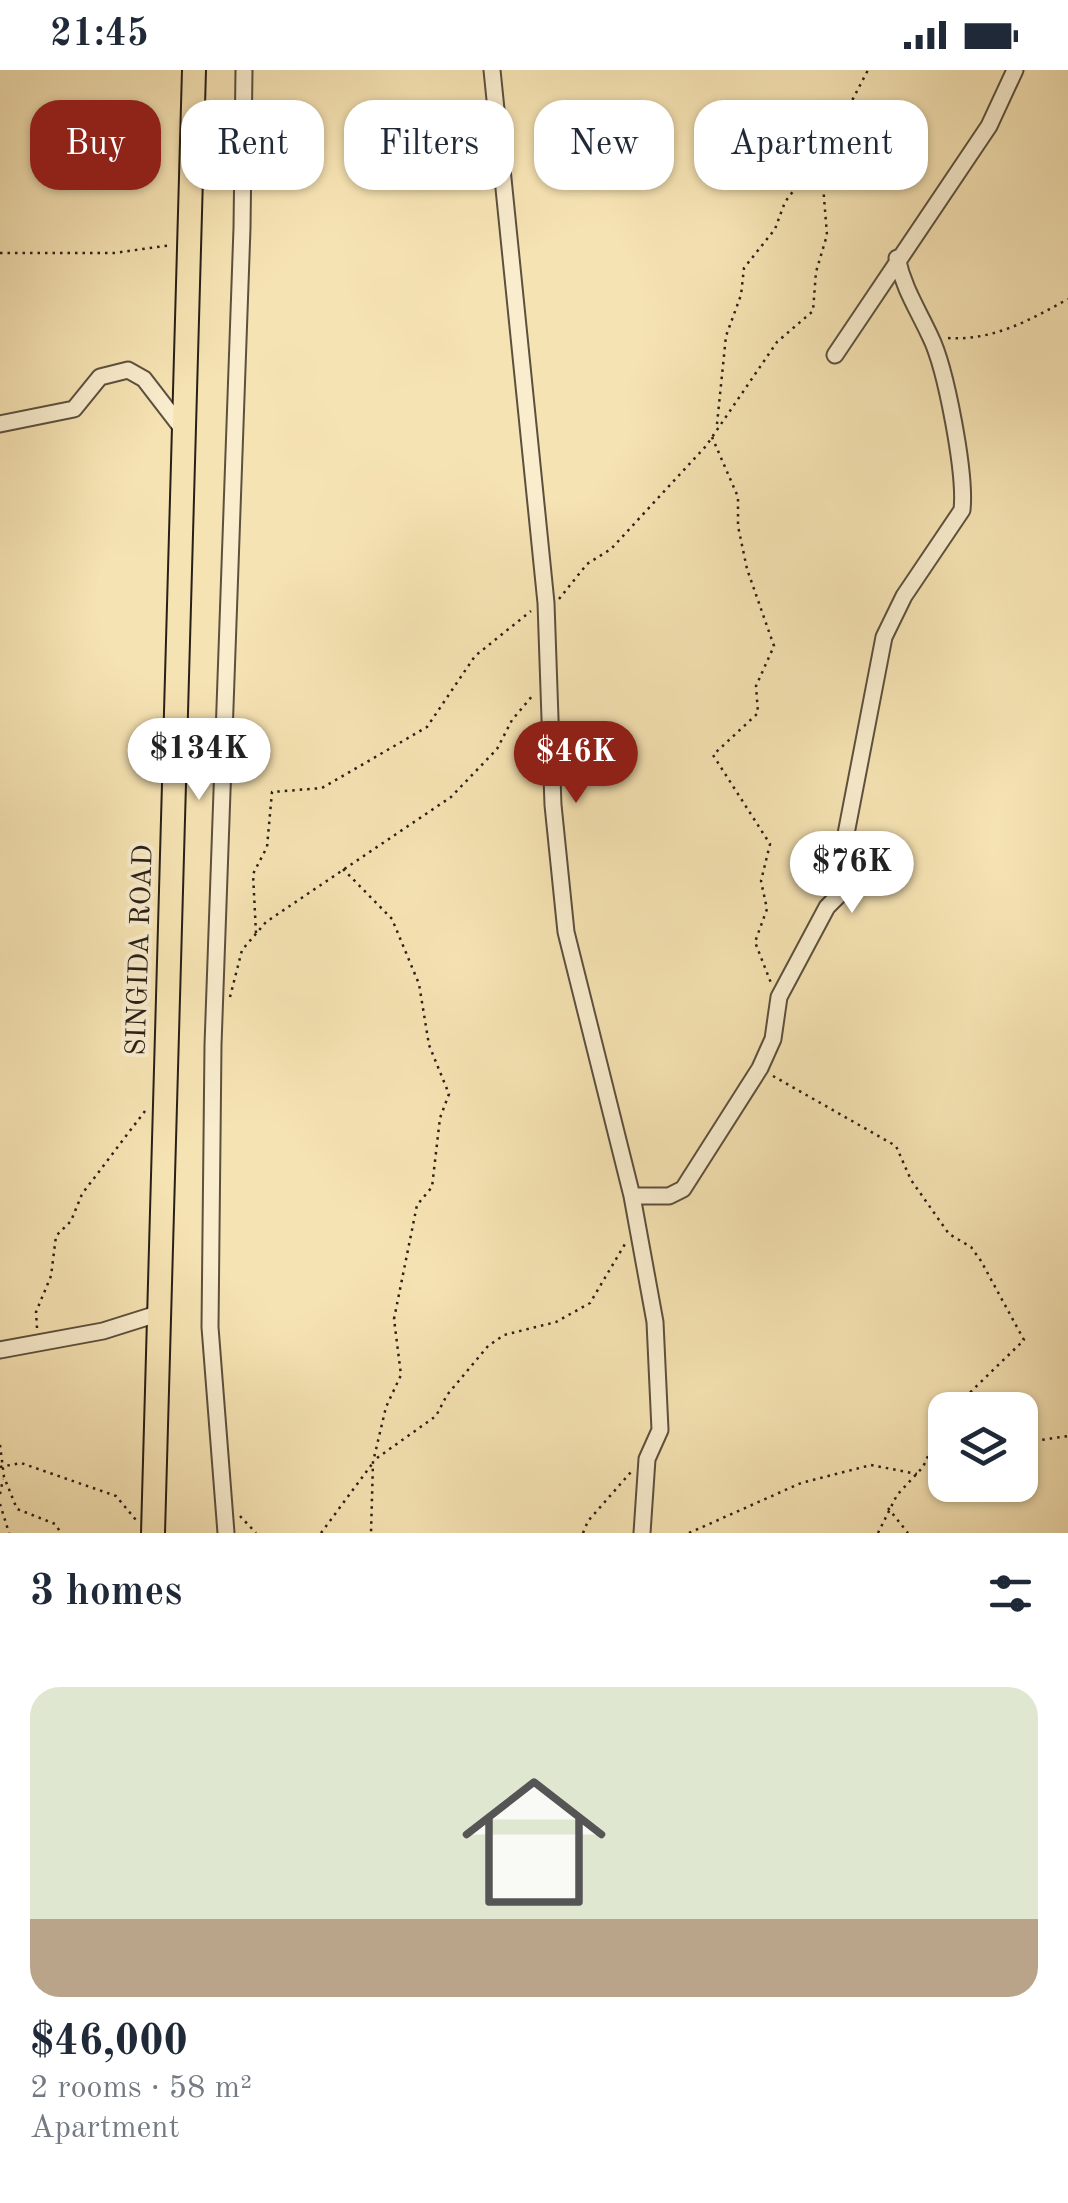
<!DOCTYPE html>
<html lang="en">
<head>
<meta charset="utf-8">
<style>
  :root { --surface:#fff; --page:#f2f2f3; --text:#1f2937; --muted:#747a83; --accent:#8f2418 }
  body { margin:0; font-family:"Old Standard TT",serif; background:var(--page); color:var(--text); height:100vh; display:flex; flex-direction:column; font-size:38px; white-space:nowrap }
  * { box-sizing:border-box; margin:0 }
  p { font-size:32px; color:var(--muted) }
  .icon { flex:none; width:55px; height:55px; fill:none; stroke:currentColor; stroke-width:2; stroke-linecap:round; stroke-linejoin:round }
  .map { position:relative; height:1463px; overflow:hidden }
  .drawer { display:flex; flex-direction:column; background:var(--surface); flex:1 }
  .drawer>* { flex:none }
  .guide { position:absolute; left:30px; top:30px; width:1010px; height:90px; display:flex; gap:20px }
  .tools { position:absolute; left:928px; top:1322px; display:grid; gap:20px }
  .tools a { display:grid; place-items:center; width:110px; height:110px; border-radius:20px; background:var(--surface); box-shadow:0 2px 8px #0004; font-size:50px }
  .price { position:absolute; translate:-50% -85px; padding:0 22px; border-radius:35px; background:#fff; color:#222; font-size:32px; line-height:65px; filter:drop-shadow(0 2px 5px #0008) }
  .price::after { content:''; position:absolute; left:50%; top:60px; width:30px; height:22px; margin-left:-15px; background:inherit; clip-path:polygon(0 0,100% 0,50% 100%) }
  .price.selected { background:var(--accent); color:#fff }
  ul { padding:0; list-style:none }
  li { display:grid; align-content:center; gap:20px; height:530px; padding:0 30px }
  li span { display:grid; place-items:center; height:310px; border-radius:30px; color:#555 }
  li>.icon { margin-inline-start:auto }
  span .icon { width:180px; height:180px; fill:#fffc; stroke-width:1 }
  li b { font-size:42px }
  h2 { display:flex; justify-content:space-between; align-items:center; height:120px; padding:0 30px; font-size:42px }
  .pill { padding:0 35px; border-radius:30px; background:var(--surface); box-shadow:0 2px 8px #0004; font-size:35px; line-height:90px }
  .pill.selected { background:var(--accent); color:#fff }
  .status { display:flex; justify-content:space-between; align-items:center; height:70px; padding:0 50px; background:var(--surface); direction:ltr }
  .status svg { height:28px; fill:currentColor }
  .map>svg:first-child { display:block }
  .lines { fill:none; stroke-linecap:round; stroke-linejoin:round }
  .minor-casing { stroke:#5c503e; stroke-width:19 }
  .highway-casing { stroke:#281f17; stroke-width:26 }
  .path { stroke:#281f17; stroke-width:2.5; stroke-dasharray:2.5 5; stroke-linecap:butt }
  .minor { stroke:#f9edce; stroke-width:15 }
  .highway { stroke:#f6e3b3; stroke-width:22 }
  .labels { text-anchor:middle; stroke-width:8; stroke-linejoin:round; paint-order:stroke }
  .street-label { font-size:28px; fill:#281f17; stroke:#f9edce }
</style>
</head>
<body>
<div class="status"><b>21:45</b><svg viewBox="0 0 49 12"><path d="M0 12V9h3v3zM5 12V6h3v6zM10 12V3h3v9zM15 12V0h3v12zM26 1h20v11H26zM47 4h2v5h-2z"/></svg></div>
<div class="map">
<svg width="1068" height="1463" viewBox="0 0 1068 1463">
  <rect width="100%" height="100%" fill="#f6e3b3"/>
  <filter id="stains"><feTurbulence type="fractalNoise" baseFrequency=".002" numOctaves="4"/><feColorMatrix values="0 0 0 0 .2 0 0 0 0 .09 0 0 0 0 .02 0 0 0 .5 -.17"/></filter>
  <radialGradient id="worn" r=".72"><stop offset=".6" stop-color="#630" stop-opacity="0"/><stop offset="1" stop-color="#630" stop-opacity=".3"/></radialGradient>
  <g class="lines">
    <defs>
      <path id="minor" d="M492,0L546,533L553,735L566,862L632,1126L655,1252L660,1360L647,1389L642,1463
        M835,285L989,56L1015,0
        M0,354L74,339L100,307L128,300L144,309L184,361
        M632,1126H669L683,1119L760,998L773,969L779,927L827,837L840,824V795L884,567L904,526L962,440C966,404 946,298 930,266C917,238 904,219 897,188
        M0,1280L103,1261L157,1244
        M226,1463L210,1257L213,975L242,158L244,0"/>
      <path id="highway" d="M153,1463L194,0"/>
    </defs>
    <use href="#minor" class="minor-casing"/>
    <use href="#highway" class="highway-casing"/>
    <path class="path" d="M0,183H114L172,175
      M948,268C993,271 1030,250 1068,229
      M717,354L726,266L741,225L744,198L775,159L785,132L823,82
      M712,367L738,427V456L747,499L774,576L756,616L758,643L713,685L770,774L761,811L767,839L755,872L771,913
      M559,529L587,494L611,479L706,376L777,272L813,241L816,202L827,165L821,90L868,0
      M343,799L392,849L419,914L429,975L449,1024L440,1048L432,1117L417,1135L394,1249L401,1305L386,1337L373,1392L371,1463
      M256,863L253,804L267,777L272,722L322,718L427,657L475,586L531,541
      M230,927L242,880L266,852L451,727L497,679L512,650L533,625
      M773,1006L896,1076L911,1110L949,1164L971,1177L981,1191L1024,1270L952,1340
      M37,1258L36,1242L51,1206L56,1166L71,1151L82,1124L145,1041
      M1020,1373L1068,1366
      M0,1375L4,1407L17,1439L55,1454L61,1463
      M928,1387L945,1386
      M377,1388L436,1346L447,1325L488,1276L504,1265L556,1252L590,1233L625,1174
      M0,1397L21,1393L116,1426L136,1450
      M0,1424L3,1409
      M0,1434L9,1463
      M888,1438L908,1463
      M240,1446L256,1463
      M321,1463L372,1394
      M583,1463L588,1451L631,1402
      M689,1463L801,1413L871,1395L917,1404
      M878,1463L897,1425L923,1397L945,1349"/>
    <use href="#minor" class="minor"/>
    <use href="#highway" class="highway"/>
  </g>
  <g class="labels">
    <g class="street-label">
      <text transform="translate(138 880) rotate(-88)" y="10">SINGIDA ROAD</text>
    </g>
  </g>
  <rect width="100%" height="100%" filter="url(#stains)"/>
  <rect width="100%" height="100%" fill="url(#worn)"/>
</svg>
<div class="tools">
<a><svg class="icon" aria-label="layers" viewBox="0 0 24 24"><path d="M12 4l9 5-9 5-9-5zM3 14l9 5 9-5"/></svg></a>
</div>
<b class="price" style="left:199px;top:733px">$134K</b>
<b class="price selected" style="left:576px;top:736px">$46K</b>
<b class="price" style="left:852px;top:846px">$76K</b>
<div class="guide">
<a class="pill selected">Buy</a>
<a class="pill">Rent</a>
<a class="pill">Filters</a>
<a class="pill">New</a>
<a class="pill">Apartment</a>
</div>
</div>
<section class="drawer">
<h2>3 homes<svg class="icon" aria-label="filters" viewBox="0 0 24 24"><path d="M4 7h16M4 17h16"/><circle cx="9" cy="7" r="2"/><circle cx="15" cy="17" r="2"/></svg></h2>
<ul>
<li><span style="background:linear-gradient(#dfe7d0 75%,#b9a48a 0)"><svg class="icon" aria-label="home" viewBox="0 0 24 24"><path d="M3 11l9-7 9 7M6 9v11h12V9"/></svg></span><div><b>$46,000</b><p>2 rooms · 58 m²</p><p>Apartment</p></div></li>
</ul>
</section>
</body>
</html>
